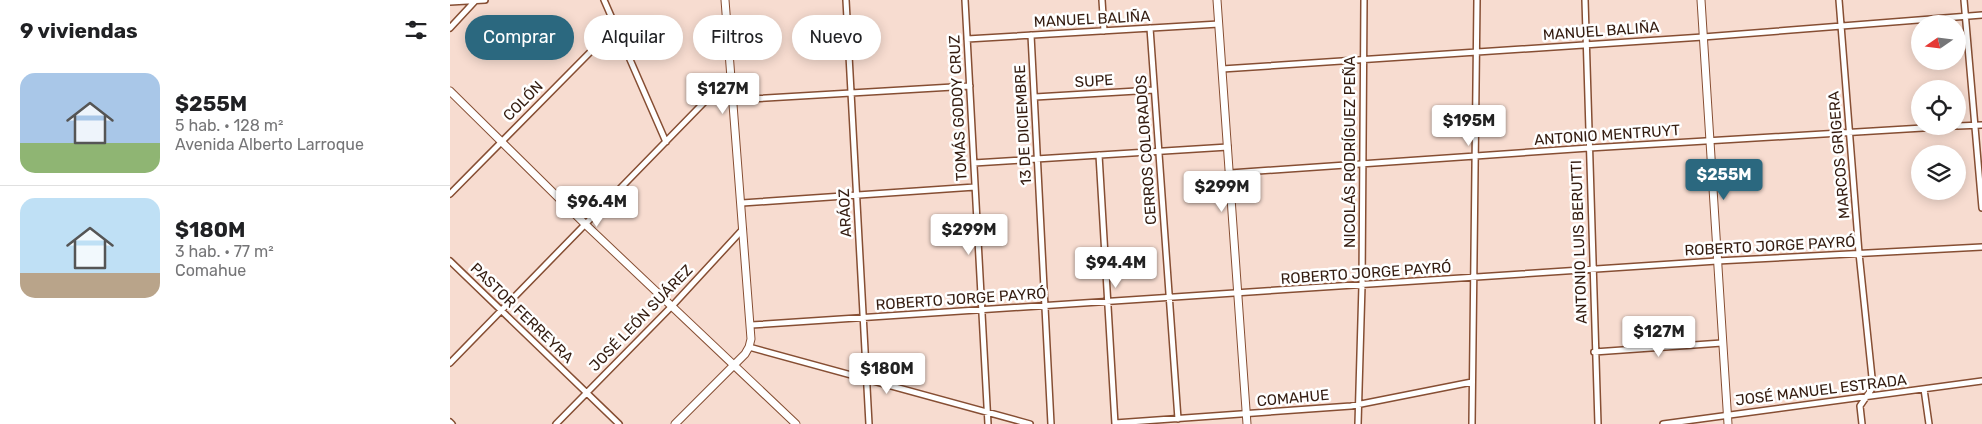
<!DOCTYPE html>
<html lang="es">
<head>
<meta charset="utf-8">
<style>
  :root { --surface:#fff; --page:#f2f2f2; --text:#202124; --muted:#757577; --line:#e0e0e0; --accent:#2b687f }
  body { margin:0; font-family:Rubik,sans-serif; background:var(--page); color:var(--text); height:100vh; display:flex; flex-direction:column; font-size:19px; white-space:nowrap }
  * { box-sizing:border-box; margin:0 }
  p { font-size:16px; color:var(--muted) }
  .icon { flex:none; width:28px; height:28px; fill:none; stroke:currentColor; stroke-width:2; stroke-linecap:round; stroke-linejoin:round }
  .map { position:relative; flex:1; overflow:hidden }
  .sheet { display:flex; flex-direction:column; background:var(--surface); width:450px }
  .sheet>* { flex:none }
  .top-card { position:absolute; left:15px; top:15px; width:475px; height:45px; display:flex; gap:10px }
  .needle { width:32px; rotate:256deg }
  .fabs { position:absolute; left:1461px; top:15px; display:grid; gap:10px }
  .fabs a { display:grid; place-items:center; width:55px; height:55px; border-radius:50%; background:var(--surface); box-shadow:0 2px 12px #0003; font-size:25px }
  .price { position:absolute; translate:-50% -42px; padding:0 11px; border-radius:5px; background:#fff; color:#222; font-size:16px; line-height:32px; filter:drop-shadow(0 1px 2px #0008) }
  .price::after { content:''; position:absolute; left:50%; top:30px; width:15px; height:11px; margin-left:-8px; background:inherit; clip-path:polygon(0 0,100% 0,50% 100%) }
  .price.selected { background:var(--accent); color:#fff }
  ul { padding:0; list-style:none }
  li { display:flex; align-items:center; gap:15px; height:125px; padding:0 20px }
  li+li { border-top:1px solid var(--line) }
  li span { display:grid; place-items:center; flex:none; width:140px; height:100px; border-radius:15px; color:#555 }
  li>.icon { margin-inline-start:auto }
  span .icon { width:60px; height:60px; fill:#fffc; stroke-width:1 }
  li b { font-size:21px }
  h2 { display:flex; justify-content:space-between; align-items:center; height:60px; padding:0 20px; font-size:21px }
  .chip { padding:0 18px; border-radius:22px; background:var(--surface); box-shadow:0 2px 12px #0003; font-size:18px; line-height:45px }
  .chip.selected { background:var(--accent); color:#fff }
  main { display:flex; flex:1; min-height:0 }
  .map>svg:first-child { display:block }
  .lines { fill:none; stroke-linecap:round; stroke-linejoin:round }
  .street-casing { stroke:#864e33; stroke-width:8 }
  .secondary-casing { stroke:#864e33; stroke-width:9 }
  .street { stroke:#fff; stroke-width:5 }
  .secondary { stroke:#fff; stroke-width:7 }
  .labels { text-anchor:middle; stroke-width:5; stroke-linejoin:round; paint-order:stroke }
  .street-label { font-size:15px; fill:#341c10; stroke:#fff }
</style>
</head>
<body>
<main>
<section class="sheet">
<h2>9 viviendas<svg class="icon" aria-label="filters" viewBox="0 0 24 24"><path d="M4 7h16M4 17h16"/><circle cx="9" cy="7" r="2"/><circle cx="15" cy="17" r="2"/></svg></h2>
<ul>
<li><span style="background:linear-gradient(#a9c7e8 70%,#8fb573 0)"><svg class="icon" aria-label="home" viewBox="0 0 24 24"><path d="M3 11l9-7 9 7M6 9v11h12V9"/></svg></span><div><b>$255M</b><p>5 hab. · 128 m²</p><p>Avenida Alberto Larroque</p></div></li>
<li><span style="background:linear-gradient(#bfe0f5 75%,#b9a48a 0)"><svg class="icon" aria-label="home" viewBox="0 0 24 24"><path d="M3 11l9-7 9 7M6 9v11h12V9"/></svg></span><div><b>$180M</b><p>3 hab. · 77 m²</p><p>Comahue</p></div></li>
</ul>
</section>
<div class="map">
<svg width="1532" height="424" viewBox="0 0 1532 424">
  <rect width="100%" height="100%" fill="#f7dcd0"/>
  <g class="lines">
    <defs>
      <path id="street" d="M154,0L216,142
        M396,0L419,424
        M515,0L538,424
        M652,0L654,31
        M1135,0L1148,424
        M1389,0L1409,253L1423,387L1410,406L1412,424
        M1514,0L1532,208
        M0,2L35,0
        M0,28L26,0
        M700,28L728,419
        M581,35L601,424
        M517,39L769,24
        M772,69L1253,37L1532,15
        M585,97L704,90
        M283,100L520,86
        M1508,126L1532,125
        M649,155L665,424
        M524,163L778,147
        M780,173L1139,148L1506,126
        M0,194L165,27
        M292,203L525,187
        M0,261L169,424
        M301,325L1267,261L1532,247
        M299,347L580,424
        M1144,352L1272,343
        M0,363L270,86L281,79
        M1474,389L1479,424
        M0,422L2,424
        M665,423L901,406L1022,382
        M106,424L223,305L293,229
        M908,424L912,285L914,0
        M1022,424L1027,0
        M1213,424L1532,381"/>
      <path id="secondary" d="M767,0L797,424
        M1251,0L1278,424
        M0,91L136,225L346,424
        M225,424L295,354L299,347L301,339L275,0"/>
    </defs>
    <use href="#street" class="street-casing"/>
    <use href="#secondary" class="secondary-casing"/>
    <use href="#street" class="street"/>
    <use href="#secondary" class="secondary"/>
  </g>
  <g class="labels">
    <g class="street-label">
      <text transform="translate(642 19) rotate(-3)" y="5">MANUEL BALIÑA</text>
      <text transform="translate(1151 31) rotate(-4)" y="5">MANUEL BALIÑA</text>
      <text transform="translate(644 81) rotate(-4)" y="5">SUPE</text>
      <text transform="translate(73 101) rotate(-45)" y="5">COLÓN</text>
      <text transform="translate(508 108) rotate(-93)" y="5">TOMÁS GODOY CRUZ</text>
      <text transform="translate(573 125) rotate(-93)" y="5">13 DE DICIEMBRE</text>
      <text transform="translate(1157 135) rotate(-4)" y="5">ANTONIO MENTRUYT</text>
      <text transform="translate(696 150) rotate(-94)" y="5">CERROS COLORADOS</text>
      <text transform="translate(900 152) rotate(-90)" y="5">NICOLÁS RODRÍGUEZ PEÑA</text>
      <text transform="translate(1389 155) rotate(-95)" y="5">MARCOS GRIGERA</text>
      <text transform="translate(395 213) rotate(-93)" y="5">ARÁOZ</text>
      <text transform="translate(1129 242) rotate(-92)" y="5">ANTONIO LUIS BERUTTI</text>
      <text transform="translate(1320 246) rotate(-3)" y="5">ROBERTO JORGE PAYRÓ</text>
      <text transform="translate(916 273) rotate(-4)" y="5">ROBERTO JORGE PAYRÓ</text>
      <text transform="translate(511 299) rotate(-4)" y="5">ROBERTO JORGE PAYRÓ</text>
      <text transform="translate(72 313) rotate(44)" y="5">PASTOR FERREYRA</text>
      <text transform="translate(191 318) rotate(-46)" y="5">JOSÉ LEÓN SUÁREZ</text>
      <text transform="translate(1371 390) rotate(-7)" y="5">JOSÉ MANUEL ESTRADA</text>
      <text transform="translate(843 398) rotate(-5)" y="5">COMAHUE</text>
    </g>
  </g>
</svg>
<div class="fabs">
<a><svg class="needle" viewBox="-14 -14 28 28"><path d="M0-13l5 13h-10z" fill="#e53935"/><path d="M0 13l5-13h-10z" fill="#757577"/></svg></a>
<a><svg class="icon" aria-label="locate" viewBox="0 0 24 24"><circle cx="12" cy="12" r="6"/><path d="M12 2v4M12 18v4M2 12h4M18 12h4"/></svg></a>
<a><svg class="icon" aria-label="layers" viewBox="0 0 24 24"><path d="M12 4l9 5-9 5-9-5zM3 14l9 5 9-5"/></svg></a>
</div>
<b class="price" style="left:273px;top:115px">$127M</b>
<b class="price" style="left:1019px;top:147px">$195M</b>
<b class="price selected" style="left:1274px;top:201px">$255M</b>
<b class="price" style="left:772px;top:213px">$299M</b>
<b class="price" style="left:147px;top:228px">$96.4M</b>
<b class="price" style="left:519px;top:256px">$299M</b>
<b class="price" style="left:666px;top:289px">$94.4M</b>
<b class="price" style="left:1209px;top:358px">$127M</b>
<b class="price" style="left:437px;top:395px">$180M</b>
<div class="top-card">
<a class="chip selected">Comprar</a>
<a class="chip">Alquilar</a>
<a class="chip">Filtros</a>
<a class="chip">Nuevo</a>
</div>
</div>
</main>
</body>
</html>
